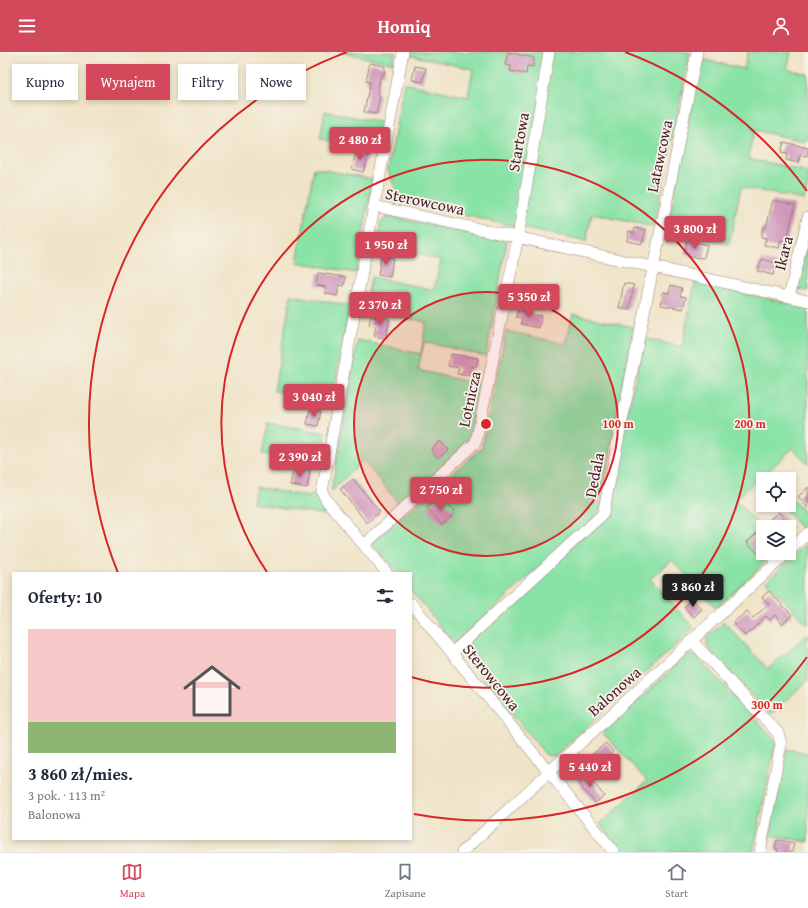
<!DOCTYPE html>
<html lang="pl">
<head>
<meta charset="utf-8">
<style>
  :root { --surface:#fff; --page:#f6f6f7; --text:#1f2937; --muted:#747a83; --line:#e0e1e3; --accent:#d1495b }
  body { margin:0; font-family:"Gentium Book Plus",serif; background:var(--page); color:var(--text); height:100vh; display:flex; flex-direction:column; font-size:15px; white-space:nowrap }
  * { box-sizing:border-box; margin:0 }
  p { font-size:13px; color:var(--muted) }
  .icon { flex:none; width:22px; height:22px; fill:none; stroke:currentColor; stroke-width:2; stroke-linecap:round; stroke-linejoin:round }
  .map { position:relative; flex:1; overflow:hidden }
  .drawer { position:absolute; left:12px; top:520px; width:400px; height:268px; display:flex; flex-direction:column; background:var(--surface); border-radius:0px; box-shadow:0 2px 6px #0003 }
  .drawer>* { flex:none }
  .hud { position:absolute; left:12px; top:12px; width:400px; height:36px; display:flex; gap:8px }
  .tools { position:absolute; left:756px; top:420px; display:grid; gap:8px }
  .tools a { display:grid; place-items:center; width:40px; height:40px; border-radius:0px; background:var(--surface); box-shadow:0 2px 6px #0003; font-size:20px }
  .price { position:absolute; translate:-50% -34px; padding:0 9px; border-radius:4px; background:var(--accent); color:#fff; font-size:13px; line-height:26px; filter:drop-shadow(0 1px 2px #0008) }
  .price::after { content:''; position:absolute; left:50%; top:24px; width:12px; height:9px; margin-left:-6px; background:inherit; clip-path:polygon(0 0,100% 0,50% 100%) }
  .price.active { background:#222; color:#fff }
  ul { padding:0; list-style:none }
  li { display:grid; align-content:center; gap:8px; height:212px; padding:0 16px }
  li+li { border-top:1px solid var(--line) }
  li span { display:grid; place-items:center; height:124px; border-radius:0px; color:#555 }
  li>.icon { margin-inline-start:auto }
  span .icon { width:72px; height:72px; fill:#fffc; stroke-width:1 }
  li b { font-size:17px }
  h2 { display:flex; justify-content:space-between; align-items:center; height:48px; padding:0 16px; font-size:17px }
  .tag { padding:0 14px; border-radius:0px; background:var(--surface); box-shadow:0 2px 6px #0003; font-size:14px; line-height:36px }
  .tag.active { background:var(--accent); color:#fff }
  header { display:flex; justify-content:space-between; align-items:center; height:52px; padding:0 16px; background:var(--accent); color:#fff; font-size:18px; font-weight:800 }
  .tab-bar { display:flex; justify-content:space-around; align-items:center; height:56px; border-top:1px solid var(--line); background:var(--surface); font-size:11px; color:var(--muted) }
  .tab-bar a { display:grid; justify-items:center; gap:2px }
  .tab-bar .active { color:var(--accent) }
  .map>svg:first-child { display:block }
  .green { fill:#89e2a6; stroke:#6a8068 }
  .building { fill:#cf96bc }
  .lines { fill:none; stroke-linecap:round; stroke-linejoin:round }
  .minor-casing { stroke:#9d827a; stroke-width:12 }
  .minor { stroke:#fff; stroke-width:11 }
  .ring { fill:none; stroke:#d62828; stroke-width:2 }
  .labels { text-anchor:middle; stroke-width:3.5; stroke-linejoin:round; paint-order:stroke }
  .street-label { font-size:16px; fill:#4a1f2b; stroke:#f7f3e8 }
  .centre { fill:#d62828; stroke:#f7f3e8; stroke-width:2 }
  .ring-label { font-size:12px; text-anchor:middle; font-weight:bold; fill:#d62828; stroke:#f7f3e8; stroke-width:3.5; stroke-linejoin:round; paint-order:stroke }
</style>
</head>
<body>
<header><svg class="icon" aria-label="menu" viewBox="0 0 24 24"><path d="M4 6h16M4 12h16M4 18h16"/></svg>Homiq<svg class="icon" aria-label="person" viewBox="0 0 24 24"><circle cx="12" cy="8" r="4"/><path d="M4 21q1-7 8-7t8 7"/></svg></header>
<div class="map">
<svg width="808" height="800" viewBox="0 0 808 800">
  <rect width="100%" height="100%" fill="#f7f3e8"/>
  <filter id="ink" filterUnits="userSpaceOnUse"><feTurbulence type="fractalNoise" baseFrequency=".025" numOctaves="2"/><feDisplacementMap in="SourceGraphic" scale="8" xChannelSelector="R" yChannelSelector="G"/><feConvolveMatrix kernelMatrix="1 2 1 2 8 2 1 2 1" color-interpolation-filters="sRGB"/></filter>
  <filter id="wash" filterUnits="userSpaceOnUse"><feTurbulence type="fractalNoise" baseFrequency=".012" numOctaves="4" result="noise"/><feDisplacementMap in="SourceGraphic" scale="16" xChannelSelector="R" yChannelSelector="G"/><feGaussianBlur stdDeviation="0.9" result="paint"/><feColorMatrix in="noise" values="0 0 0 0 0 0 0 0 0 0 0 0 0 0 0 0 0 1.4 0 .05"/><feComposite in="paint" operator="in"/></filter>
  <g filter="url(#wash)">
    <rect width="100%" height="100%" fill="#f0e4c8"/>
    <path class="green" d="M339,0H395L393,11Z
      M409,0H690L654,175L592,162L586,190L400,149L388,118L404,31L468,45L473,17L409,3Z
      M748,0H791L787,17L808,22V90L754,78L748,106L808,120V133L804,148L741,135L729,192L667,178L701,7L744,17Z
      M325,59L383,71L378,98L320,87Z
      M314,116L373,127L356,221L297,210Z
      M388,164L507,189L486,304L424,290L418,318L481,333L470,389L400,453L363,408L331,440L358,288L421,302L426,270L365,258L371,225L434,238L441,208L377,193L381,170Z
      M808,187V239L796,237Z
      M695,230L808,256V412L793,396L767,420L774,427H763V434L757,428L735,448L763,478V501H775L716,556L672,508L650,527L694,576L555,704L546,703L460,598L606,463L644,286L682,295Z
      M291,243L350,254L332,348L274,339Z
      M573,262L633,275L600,456L596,463L455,592L411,538V521H397L372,491L482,396L506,279L566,292Z
      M268,371L326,381L321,413L262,402Z
      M256,435L308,445L315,442L333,464L253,451Z
      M789,444L808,465V470L801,476L780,453H789Z
      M806,493H808V573L766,529Z
      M724,570L768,617L808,582V588L805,591L808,594V628L770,663L707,595V586Z
      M687,603L696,604L776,689L753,800H623L600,772L647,729L603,681Z
      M787,697L808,701V790L770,783Z"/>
    <g id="blocks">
      <path class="building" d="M508,0L534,6L533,15L527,14L526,22L510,19L511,14L505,13Z
        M370,11L385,14L384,23L381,22L377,42L380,43L376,62L364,60L370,30L366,29Z
        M415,14L426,16L423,30L412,28Z
        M784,90L808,96L807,104L800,103L799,111L786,108L787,102L781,101Z
        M356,99L369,102L363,120L352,117Z
        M773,148L795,153L787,189L781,188L779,196L764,193L766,186L761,185L763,175L766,176Z
        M635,176L646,178L642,192L627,189L629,179L634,181Z
        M687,188L707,193L704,206L689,205V203L684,202Z
        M381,204L393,206L390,225L378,223Z
        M762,207L776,211L773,223L757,219Z
        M318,221L346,225L344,234L339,233L337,244L325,241L326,235L316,233Z
        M624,231L634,233L629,258L619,256Z
        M671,233L682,236L680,244L686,245L683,257L661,253L663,240L669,241Z
        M518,256L531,258V262L541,264L539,276L521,272L522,266L516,265Z
        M371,264L389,267L386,286L374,284L376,274L369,273Z
        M451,302L478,306L476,315L471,314L469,324L457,322L459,316L448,314Z
        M310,357L321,359L318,374L307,372Z
        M440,389L448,398L438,406L431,398Z
        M294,415L310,418L307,436L290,433Z
        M353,427L380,460L367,471L340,437Z
        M808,435V456L798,445Z
        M439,445L455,461L442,473L427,456Z
        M779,460L792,475H776L769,468Z
        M757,481L763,487V507L747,490Z
        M769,539L792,563L782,572L775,563L770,568L766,564L745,584L733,571L747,559L753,566L769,552L762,545Z
        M692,547L702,557L694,565L684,555Z
        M606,691L613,700L599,714L590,704Z
        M586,721L604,744L595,751L582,736H583L577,728Z
        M777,788L794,791L792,800H777L778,797H775Z"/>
    </g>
  </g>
  <g filter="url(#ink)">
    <use href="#blocks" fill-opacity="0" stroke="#9d827a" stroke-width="1"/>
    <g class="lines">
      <defs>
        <path id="minor" d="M374,154L403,0
          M789,245L808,165
          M364,493L476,390L518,185L549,0
          M789,499L808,481
          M387,521L327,449L322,440L374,154L808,249
          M411,551L614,800
          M692,589L778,681L781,692L760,800
          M452,601L603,462L697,0
          M462,800L787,501"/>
      </defs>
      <use href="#minor" class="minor-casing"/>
      <use href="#minor" class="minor"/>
    </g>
  </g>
  <circle cx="486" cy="372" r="132" fill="#d62828" fill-opacity=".12"/>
  <g class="ring">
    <circle cx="486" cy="372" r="132"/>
    <path d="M267 520A264 264 0 1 1 411 625"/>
    <path d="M807 605A397 397 0 0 1 414 762M118 521A397 397 0 0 1 347 0M625 0A397 397 0 0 1 807 139"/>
  </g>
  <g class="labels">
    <g class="street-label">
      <text transform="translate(518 90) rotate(-80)" y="6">Startowa</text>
      <text transform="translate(659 104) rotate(-78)" y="6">Latawcowa</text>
      <text transform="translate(425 149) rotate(12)" y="6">Sterowcowa</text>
      <text transform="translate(783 201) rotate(-76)" y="6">Ikara</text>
      <text transform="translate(469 347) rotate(-78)" y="6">Lotnicza</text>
      <text transform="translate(594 423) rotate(-79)" y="6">Dedala</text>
      <text transform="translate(492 625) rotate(51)" y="6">Sterowcowa</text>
      <text transform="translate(614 639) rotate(-42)" y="6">Balonowa</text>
    </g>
  </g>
  <circle cx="486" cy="372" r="6" class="centre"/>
  <g class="ring-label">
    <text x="618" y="376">100 m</text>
    <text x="750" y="376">200 m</text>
    <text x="767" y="657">300 m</text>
  </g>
</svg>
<div class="tools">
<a><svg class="icon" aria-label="locate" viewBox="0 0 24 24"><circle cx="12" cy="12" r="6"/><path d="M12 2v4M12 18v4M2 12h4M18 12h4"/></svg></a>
<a><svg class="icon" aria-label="layers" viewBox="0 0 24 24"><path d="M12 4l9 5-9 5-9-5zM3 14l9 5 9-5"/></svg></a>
</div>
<b class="price" style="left:360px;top:109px">2 480 zł</b>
<b class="price" style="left:695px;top:198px">3 800 zł</b>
<b class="price" style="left:386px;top:214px">1 950 zł</b>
<b class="price" style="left:529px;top:266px">5 350 zł</b>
<b class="price" style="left:380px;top:274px">2 370 zł</b>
<b class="price" style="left:314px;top:366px">3 040 zł</b>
<b class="price" style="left:300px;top:426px">2 390 zł</b>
<b class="price" style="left:441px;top:459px">2 750 zł</b>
<b class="price active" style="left:693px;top:556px">3 860 zł</b>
<b class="price" style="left:590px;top:736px">5 440 zł</b>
<div class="hud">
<a class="tag">Kupno</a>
<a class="tag active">Wynajem</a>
<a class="tag">Filtry</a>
<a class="tag">Nowe</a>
</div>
<section class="drawer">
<h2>Oferty: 10<svg class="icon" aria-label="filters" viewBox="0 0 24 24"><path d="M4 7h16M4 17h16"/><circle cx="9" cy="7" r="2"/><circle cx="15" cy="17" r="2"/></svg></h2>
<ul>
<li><span style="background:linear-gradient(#f6c9c9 75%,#8fb573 0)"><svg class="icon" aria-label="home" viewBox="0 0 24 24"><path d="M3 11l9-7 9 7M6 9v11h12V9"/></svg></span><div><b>3 860 zł/mies.</b><p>3 pok. · 113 m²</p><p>Balonowa</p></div></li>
</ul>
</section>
</div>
<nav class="tab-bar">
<a class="active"><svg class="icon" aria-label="map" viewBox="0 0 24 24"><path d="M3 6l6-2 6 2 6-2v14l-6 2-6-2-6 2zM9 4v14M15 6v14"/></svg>Mapa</a>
<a><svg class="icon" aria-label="saved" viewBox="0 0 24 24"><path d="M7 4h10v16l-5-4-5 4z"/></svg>Zapisane</a>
<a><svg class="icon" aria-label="home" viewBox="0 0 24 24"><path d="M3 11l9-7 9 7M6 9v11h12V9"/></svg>Start</a>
</nav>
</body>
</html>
